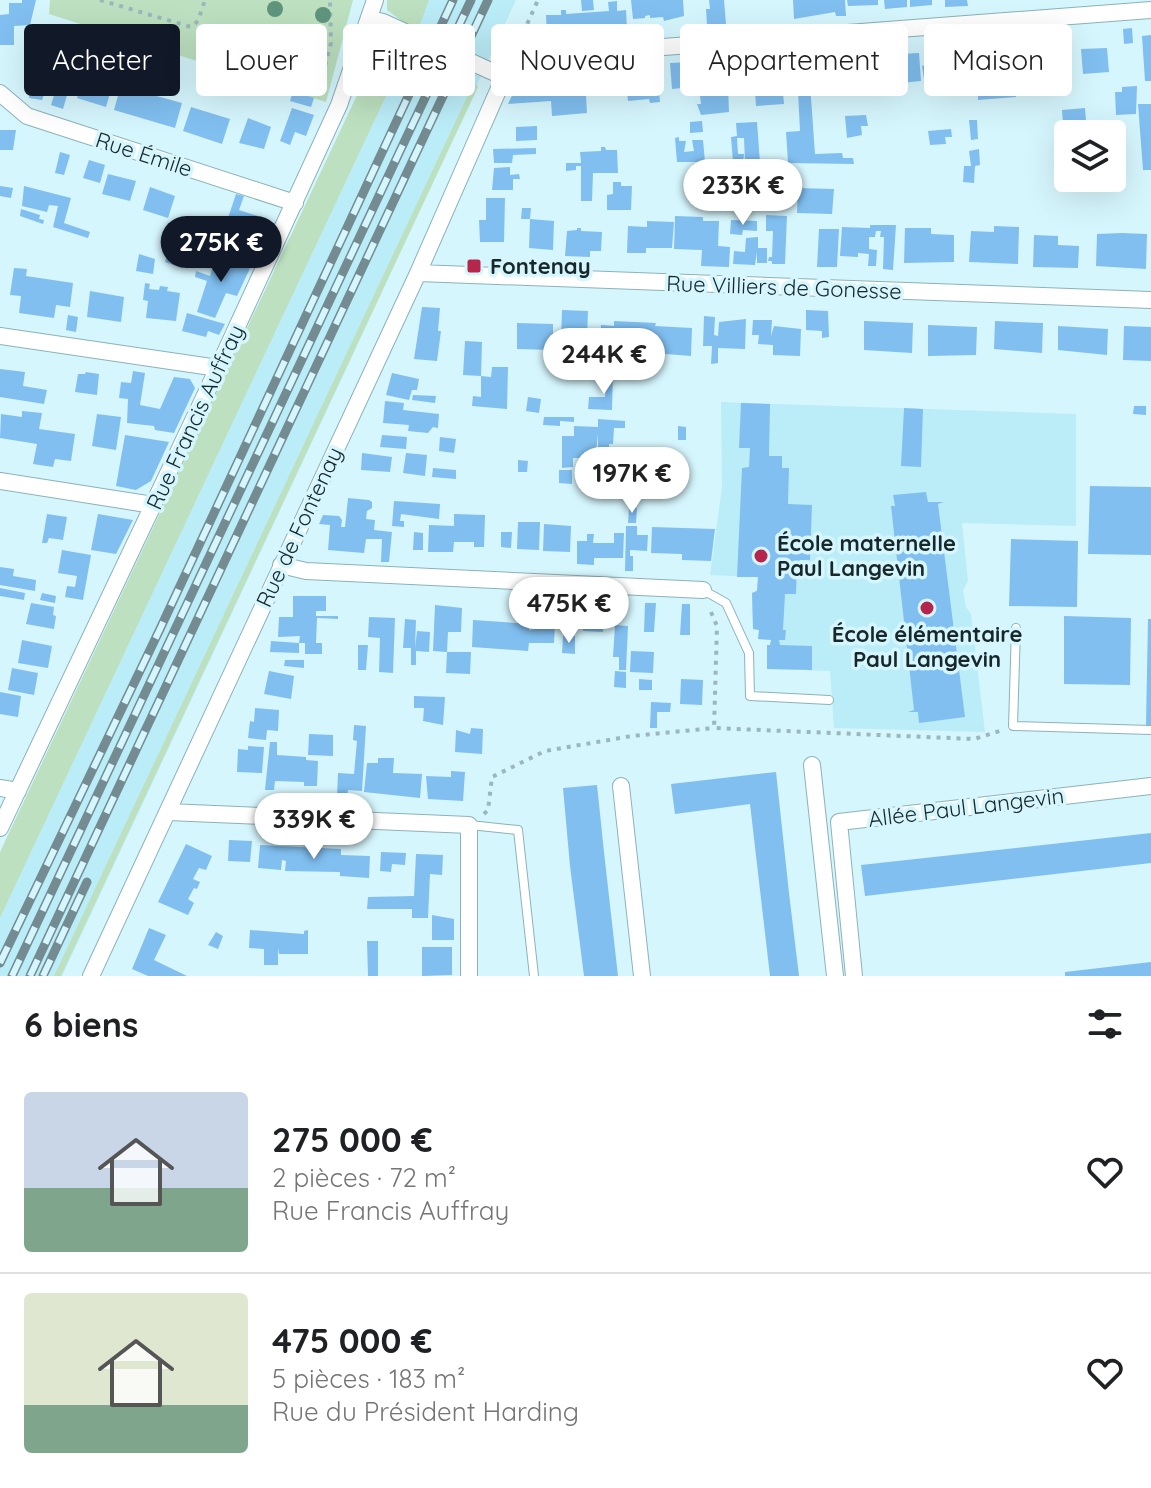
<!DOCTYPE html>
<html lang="fr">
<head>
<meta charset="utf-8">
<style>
  :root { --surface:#fff; --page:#f2f2f2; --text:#202124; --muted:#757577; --line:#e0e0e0; --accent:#111827 }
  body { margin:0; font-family:Quicksand,sans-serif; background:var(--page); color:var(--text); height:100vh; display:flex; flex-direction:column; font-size:30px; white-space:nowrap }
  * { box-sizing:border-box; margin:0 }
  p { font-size:26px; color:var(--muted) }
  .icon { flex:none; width:44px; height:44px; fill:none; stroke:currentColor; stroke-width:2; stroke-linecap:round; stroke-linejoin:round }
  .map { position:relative; height:976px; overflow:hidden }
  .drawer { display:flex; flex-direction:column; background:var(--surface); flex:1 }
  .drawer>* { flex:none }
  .guide { position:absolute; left:24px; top:24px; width:1104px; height:72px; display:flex; gap:16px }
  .buttons { position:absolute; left:1054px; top:120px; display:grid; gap:16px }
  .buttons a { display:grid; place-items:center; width:72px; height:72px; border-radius:8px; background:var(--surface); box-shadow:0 8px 32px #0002; font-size:40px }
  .price { position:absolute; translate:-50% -68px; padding:0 18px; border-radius:28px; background:#fff; color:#222; font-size:26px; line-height:52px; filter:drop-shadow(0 2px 4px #0008) }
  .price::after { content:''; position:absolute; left:50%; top:48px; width:24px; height:18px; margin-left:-12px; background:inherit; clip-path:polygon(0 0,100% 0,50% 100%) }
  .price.active { background:var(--accent); color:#fff }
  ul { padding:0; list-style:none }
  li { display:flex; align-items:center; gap:24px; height:200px; padding:0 24px }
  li+li { border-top:2px solid var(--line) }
  li span { display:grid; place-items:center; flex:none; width:224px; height:160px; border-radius:8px; color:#555 }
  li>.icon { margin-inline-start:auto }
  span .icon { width:96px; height:96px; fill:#fffc; stroke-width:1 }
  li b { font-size:34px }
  h2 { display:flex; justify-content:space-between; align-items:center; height:96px; padding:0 24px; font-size:34px }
  .pill { padding:0 28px; border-radius:8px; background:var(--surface); box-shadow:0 8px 32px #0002; font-size:28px; line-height:72px }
  .pill.active { background:var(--accent); color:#fff }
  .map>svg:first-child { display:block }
  .built { fill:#bbedf8 }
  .green { fill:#bde1c0 }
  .building { fill:#81bff0 }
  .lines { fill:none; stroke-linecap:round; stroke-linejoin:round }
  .lane-casing { stroke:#8bb2ba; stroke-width:10 }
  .street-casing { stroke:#8bb2ba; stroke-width:18 }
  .path { stroke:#9cb7bc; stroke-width:4; stroke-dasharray:4 6; stroke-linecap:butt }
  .lane { stroke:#fff; stroke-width:8 }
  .street { stroke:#fff; stroke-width:16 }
  .rail-casing { stroke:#748c91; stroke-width:9 }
  .rail { stroke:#d6f6fd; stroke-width:6; stroke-dasharray:18; stroke-linecap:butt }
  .tree { fill:#60957d }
  .poi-dot { fill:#b6254b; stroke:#d6f6fd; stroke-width:3 }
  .labels { text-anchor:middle; stroke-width:7; stroke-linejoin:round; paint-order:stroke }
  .street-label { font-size:22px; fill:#17272a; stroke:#d6f6fd }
  .poi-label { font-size:22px; font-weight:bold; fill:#17272a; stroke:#d6f6fd; text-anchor:start }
</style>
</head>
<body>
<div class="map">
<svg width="1151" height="976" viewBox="0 0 1151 976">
  <rect width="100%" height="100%" fill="#d6f6fd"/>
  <path class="built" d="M415,0H516L350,361L62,976H0V907L381,83L414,8Z
    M721,402L1076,414V526L962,523L968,581L963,591L966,607L971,614L985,732L834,728L830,671L767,669V645H770L771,640L758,639L759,630L753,629L752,593L757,590L758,577L710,575L722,487Z"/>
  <path class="green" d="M50,0H353L326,102L49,14Z
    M387,0H429L417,32L387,10Z
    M390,38L409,47L0,918V852L383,40Z
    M474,82L478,87L61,976H54Z"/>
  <path class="building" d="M22,0H36L30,25L14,26V45H0V15L9,14V3H22Z
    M581,0H593L594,10L582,11Z
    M631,0H683L684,16L664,21L663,17L650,18V15L645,16V18L633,19Z
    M709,0H724L726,24L707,25L706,9H710Z
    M793,0H845L846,16H836L835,12L794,19Z
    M847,0H878V5L848,6Z
    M884,0H907V7L885,9Z
    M910,0H932V5L910,7Z
    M945,0H967L968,6L945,7Z
    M617,1V11L626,10L627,30L547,38L546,15H561V10H566V14L609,11L608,2Z
    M88,28L126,40L123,48L85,36Z
    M1132,28L1133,43L1124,44L1123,29Z
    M45,32L70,36L69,39L78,42L74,54L63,51L60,58L51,55L53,48L42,45Z
    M1151,35V81H1145L1142,36Z
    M975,45L976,69L959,70L961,88H953L951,71L958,70L953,59L952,46Z
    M1066,48L1067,62H1056L1057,76L1026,78L1024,51Z
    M1107,48L1109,72L1083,74L1081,49Z
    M796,52H808V61L832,60L834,83L810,84L815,154L842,153L843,158H853L854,164L788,163L786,132L800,131Z
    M919,53L921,81L901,83L899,54Z
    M836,61H846L847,77H837Z
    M890,61L894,89L881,90L880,80H875L874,76H870L869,62Z
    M946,61L948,91L931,92L930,78L924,79L922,66Z
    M691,62L692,68H695L696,81L692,82V87L672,89L670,63Z
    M559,70L560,79L585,77L587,113L552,116L551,101L508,104L521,76L530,72Z
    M781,71L784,104L756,106L754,74Z
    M1014,71L1016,97L978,100L977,74Z
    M85,74L113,83L106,107L77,98Z
    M32,75L44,76L43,90H46L42,100L29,98Z
    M658,78L660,102L650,103L649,99L628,101L626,80Z
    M122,81L154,90L153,95L182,103L175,128L114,110Z
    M58,82L70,85L63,109L51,105Z
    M728,86L729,112L701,115L697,104H701L699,88Z
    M1137,86L1136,114L1116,115L1115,92H1122V87Z
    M293,91L314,98L311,107L290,101Z
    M1138,104H1151V170H1143Z
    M191,107L230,119L222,144L183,131Z
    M292,108L314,115L306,136L295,132L290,145L280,141Z
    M1085,108L1087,134H1068V137H1064L1062,110Z
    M866,115L868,126H861L862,135L847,138L845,116Z
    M248,118L271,127L264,149L239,143Z
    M969,120H977L978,139L971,140Z
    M702,121L703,132L690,133V122Z
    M757,122L760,163L745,162L744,138H737L738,154H744L743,162H733L731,137L737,136L736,123Z
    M537,126V140L516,141V127Z
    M951,129L952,137H945L946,144L930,145L928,131Z
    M0,130H16L13,150H0Z
    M679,137V141H686L684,152L694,151L692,140H703L705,162H677L675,138Z
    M601,147H605L606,150H617L618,173H593L592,201H581V166H576V170L566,171V163H581L580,152L601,151Z
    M536,148V154L513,155L512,163H494L493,149Z
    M979,149L980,165L975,166L974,183L963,182L964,166H971L969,151Z
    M60,152L70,155L64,175L55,173Z
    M89,160L105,165L100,183L83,178Z
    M709,164L722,165V191L708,190Z
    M510,167V175L519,174L520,179H513V190H492L494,168Z
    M108,174L136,181L130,201L102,194Z
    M613,182H621V186H632L631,210H607V195L613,194Z
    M0,186L13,188L11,198L0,196Z
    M24,186L71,198L64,223L90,232L88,238L53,227L58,206L49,205L47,212L22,206Z
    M150,187L175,196L168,218L143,210Z
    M798,188L834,189L832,214L797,213Z
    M236,194L244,196L239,210L261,217L253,240L224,230Z
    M486,198H505L504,242H480L479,220H486Z
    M522,208H531L530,219L554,221L553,250L529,248L530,219H521Z
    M21,209L40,215L39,219L44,220L43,224L20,216Z
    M766,215L787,216L785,264H772V261H768L769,257H772L773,231H766Z
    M675,216L703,217V221H719L718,246L730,247L729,267L701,266L702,250L674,249Z
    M731,220L757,221V231L743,230L742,235L730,234Z
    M647,221L674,222L672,248H646V253H627L628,226L647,227Z
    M870,225H896L893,270L883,269L884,237H880L881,231H876L875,237H869V249L877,250L876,266H868L869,254L858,253V257L840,256L842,227L870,228Z
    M994,226L1019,227L1018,264L969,262L971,231L994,232Z
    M577,228H581V231L602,232L601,251H590V257L565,256L567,231L577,230Z
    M905,228H931V234L954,235V262L904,263Z
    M819,229H839L837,267H817Z
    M1122,233L1147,234L1146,269L1096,266L1097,234Z
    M1034,235L1058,236V245L1079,246L1078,268L1033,267Z
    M758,237V248H767V263H757V252L755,265L733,264L734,251L745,252L746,238Z
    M172,238L189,243L182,268L165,262Z
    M139,254L155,259L153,274L136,271Z
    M216,255L251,266L237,296L226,293L215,318L197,312L207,281L195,277L196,271L210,276Z
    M14,268L27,269L26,276L73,283L70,307L56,305L54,318L19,313L21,296L10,295Z
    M145,283L150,284L149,289L159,290L160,286L168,287L167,291L180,293L176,321L146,318L148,301L143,300Z
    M90,291L124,297L121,322L87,317Z
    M422,307L440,308L438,331H441L437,361L414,359Z
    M562,310L588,311L587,340H561Z
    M806,310L828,311L829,337L822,338V331L806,330Z
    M187,313L225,324L219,335L208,331L206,337L182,331Z
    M68,315L78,317L76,332L66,330Z
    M704,316L715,317L714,335L718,336L719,322L746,319L745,349L718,348V363L711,364L712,346H703Z
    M753,320H772L771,336L774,326L801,329L800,356L773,355V345L758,344L759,335H752Z
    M614,321L656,323L655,326L692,328L691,356L614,350L613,361L600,360L601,325L614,326Z
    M864,321L913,323L912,353L864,350Z
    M995,321L1043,323L1042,353L994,349Z
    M517,323L553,324V341L561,342L560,362L551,361L552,350L517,349Z
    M928,325L977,327L976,355L928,356Z
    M1058,326L1108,329L1107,355L1058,350Z
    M1124,326L1151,327V361L1123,360Z
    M465,341L482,342L481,376L463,375Z
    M492,367H508L507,409L472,406L473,396L481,397V376L491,377Z
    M0,369L25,372L23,386L47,390L44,404L0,397Z
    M133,371L145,373L140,405L160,409L174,377L190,379L195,388L174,433L155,430L154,426L127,423L128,399L119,398L121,382L131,383Z
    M607,371H613L612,410L588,409L589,397H605Z
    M86,372L99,374L97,395L75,392L78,374H85Z
    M392,373L419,379L417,390H412L409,400L386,395Z
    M413,395L436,396L435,403L412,400Z
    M528,397L541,399L539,413L526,411Z
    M385,401L404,403L403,410L439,414L438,428L433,427L428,433L408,431L409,425L383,423Z
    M741,403L770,404L769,456H782V468H789L788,504L812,505L810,560H800L797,563L796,594H785L783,630H786L785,640H779L780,645L812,646V670L767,669V645H770L771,640L758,639L759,630L753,629L752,593L757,591L758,577H737L742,468L749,467L750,448H739Z
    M1134,406H1146V415L1133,414Z
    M904,408L923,409L921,467L901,466Z
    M22,411L42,413L39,429L75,434L71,461L55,459L53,467L33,464L37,444L0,438L1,414L22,417Z
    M97,414L121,417L116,450L92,446Z
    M544,417H574V422L560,421V426L543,425Z
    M598,419L625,421V428H614L613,444H609V450L598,449V434L596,453L584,452V458H573V467L562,468V436H574V426L598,427Z
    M678,426L686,427V440H678Z
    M125,435L169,442L151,481L136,490L116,486Z
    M382,435L407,437L406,449L380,447Z
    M440,437L456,439L454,453L439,451Z
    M362,453L392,457L390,472L361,470Z
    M406,453L427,455L425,476L403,473Z
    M518,460L528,461L527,472H518Z
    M433,468L456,470V479L432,477Z
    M559,470H572V484L559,483Z
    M1090,486L1151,487V555L1088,554Z
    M926,492L928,502H944L938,504L965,717L919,723L918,712H908L914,710L891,506H895L893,495Z
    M348,498L369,500L372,502V508L367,511L366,519L375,520L374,530L392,532L389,562H381L382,539H366L364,553L328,550L330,525L319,524L323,515L339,516L342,520L341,527H345Z
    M394,501L440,504L439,519L401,514L400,521H404V527L392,526Z
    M629,507L637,508L636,523H628Z
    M47,514L67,517L63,540L49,538L47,543H42Z
    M98,514L133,520L116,554L91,550Z
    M454,514L485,515L484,547H474V542H454L453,552H428L429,525L454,526Z
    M518,522H540L539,550L517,549Z
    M544,524L571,526L570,552L543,551Z
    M626,526H637V535H648L647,551L630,550V556H633V571H625Z
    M652,527L715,529L711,561L682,560V554L651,553Z
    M414,532L423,533V550H413Z
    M501,532H512L511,548L501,547Z
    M614,533H624L623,558H594V565L577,564V541H587V534H594L593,543H614Z
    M1011,539L1078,541L1077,607L1009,606Z
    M62,550L91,555L83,600L65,597L67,586L75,587L77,576L58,573Z
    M0,567L14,569L13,576L36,580L35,591L0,585Z
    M0,588L25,593L24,600L0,596Z
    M42,593L56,596L55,603L40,600Z
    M293,596H326V611H316V616H338V619L317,618L316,643H322V654H305V643H299L300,636L278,637L279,617H293Z
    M31,603L54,607L53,615L56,616L54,629L26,624Z
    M645,603H656L654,632H644Z
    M682,604H690V635H680Z
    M435,605L462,608L461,632H448L447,652L433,651Z
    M536,608L556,609L554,643H529L528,651L472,647L473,620L530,624L529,630L534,629Z
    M585,610L604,611L603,632L583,631Z
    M605,612H613L612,626H605Z
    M1064,616L1131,618L1130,685L1064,684Z
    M369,617L395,618L393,673L379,672L380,638L368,637Z
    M405,619L416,620L415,648L417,631L430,632L429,652L416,651V665H411V648H403Z
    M1148,619H1151V725H1146Z
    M615,625L628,626L626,670H619V657H613Z
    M563,636H575V654L562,653Z
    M22,640L52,646L48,668L18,663Z
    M271,641L299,643V653L270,652Z
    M358,645H368L366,670H358Z
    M631,651L654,652L653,673L630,672Z
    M447,652H471L470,674L446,673Z
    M285,660H304V668L284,666Z
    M12,668L38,673L34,695L8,690Z
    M269,671L294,676L291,699L264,694Z
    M615,671L626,672V688L614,687Z
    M639,679L652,680V690H639Z
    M681,679L703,680L702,705L680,704Z
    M0,692L21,696L18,717L0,714Z
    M414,696L445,697L443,725L423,721L424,708H414Z
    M651,702L671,703L670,712H657V728H650Z
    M255,708L279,710L278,731L267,730L266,740L248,738L250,721L254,722Z
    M354,725L366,726L362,791L348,790L347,797H337L338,773L354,774L357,741L353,740Z
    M471,728L483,729L482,754L455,752L456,730L470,734Z
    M309,734L333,735V756L308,755Z
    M270,742H277V755L306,757V760L318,761L317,786H304V782L275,781L274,790H265Z
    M248,746L264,747L262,773L237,772L238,749L248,750Z
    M378,758H394L393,773L422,774L420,798L364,792L367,763H378Z
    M451,771L465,772L463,801L428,799L426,776L451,777Z
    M776,772L789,893L799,976H770L750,804L675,814L671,784Z
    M597,785L604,852L618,976H584L570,866L563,788Z
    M1151,833V863L865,896L861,865Z
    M229,840L252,841L250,862L228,861Z
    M186,844L212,856L206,870L199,868L193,879L200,882L197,889L194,888L188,899L194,903L188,915L158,902Z
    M260,845L341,849V855L370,856L369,878L340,876V872L285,871L286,861L282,860L281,870L258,868Z
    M381,852L406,853L405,865L392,864L391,872L380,871Z
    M416,854L443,855L442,875L430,874L428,918H412V909H367L368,897L414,896Z
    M432,915L454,919V940H432Z
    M149,928L166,935L154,960L187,976H148L132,969Z
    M250,930L304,934V931L308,930V954H279L278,948V965H264V949L249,948Z
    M216,932L223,936L218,949L208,945Z
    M367,941H378V976H368Z
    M422,947H452V975L422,976Z
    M1151,962V976H1065V972Z"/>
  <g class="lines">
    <defs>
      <path id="lane" d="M703,590L726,603L749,653L750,696L829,700
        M1016,628L1013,726L1151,730
        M470,825L518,830L534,976"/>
      <path id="street" d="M370,19L383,22L504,77
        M0,93L27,116L295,203
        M418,273L1151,300
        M0,336L218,368
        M0,481L153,505
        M281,565L306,571L703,590
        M812,765L835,976
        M621,786L642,976
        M0,788L18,791
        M168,812L469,825V976
        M0,828L218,368L339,105L375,0
        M91,976L418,273L504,77L521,60L545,56L1151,10
        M854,976L839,822L1151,786"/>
    </defs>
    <use href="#lane" class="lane-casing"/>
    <use href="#street" class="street-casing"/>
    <path class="path" d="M100,0L191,27L198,21L205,0
      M519,42L538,0
      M320,85L331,43L330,0
      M711,612L717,626L714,728L974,739L1003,730
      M484,814L488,810L492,777L545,751L632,736L714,728"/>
    <use href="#lane" class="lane"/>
    <use href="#street" class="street"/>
    <defs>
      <path id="rail" d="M0,963L160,629L453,0
        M12,976L471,0
        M30,976L488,0
        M43,976L87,882"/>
    </defs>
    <use href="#rail" class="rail-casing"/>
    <use href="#rail" class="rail"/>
  </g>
  <g class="tree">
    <circle cx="275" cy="9" r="8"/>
    <circle cx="323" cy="15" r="8"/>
    <circle cx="255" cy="56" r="8"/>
  </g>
  <g class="poi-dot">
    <rect x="466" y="258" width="16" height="16" rx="4"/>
    <circle cx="761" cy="556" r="8"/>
    <circle cx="927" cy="608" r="8"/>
  </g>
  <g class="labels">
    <g class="street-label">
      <text transform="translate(144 154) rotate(18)" y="8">Rue Émile</text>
      <text transform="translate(784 287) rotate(2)" y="8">Rue Villiers de Gonesse</text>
      <text transform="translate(195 417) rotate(-65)" y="8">Rue Francis Auffray</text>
      <text transform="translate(299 527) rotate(-65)" y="8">Rue de Fontenay</text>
      <text transform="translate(966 807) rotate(-7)" y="8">Allée Paul Langevin</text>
    </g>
    <g class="poi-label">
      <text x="490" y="274">Fontenay</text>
      <text x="777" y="551">École maternelle<tspan x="777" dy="25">Paul Langevin</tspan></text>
      <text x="927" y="642" text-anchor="middle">École élémentaire<tspan x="927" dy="25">Paul Langevin</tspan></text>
    </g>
  </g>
</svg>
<div class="buttons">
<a><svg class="icon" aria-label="layers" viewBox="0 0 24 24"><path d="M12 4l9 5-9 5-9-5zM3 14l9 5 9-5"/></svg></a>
</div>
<b class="price" style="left:743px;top:227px">233K €</b>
<b class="price active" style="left:221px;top:284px">275K €</b>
<b class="price" style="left:604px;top:396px">244K €</b>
<b class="price" style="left:632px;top:515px">197K €</b>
<b class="price" style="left:569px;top:645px">475K €</b>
<b class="price" style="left:314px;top:861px">339K €</b>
<div class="guide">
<a class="pill active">Acheter</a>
<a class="pill">Louer</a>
<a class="pill">Filtres</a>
<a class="pill">Nouveau</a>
<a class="pill">Appartement</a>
<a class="pill">Maison</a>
</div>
</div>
<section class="drawer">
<h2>6 biens<svg class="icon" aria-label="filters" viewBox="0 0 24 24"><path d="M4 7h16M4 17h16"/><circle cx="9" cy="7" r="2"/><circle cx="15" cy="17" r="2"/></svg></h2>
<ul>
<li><span style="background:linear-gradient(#c9d6e8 60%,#7fa58c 0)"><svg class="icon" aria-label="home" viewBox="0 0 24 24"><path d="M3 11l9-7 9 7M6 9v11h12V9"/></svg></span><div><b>275 000 €</b><p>2 pièces · 72 m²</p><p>Rue Francis Auffray</p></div><svg class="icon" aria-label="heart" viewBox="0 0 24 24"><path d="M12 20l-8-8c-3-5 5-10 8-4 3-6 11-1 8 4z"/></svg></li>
<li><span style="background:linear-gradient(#dfe7d0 70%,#7fa58c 0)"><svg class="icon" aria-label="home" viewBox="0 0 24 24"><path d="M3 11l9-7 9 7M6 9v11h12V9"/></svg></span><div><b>475 000 €</b><p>5 pièces · 183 m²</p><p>Rue du Président Harding</p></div><svg class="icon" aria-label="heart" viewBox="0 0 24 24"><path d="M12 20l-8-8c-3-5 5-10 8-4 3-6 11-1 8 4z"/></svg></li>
</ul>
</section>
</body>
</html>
